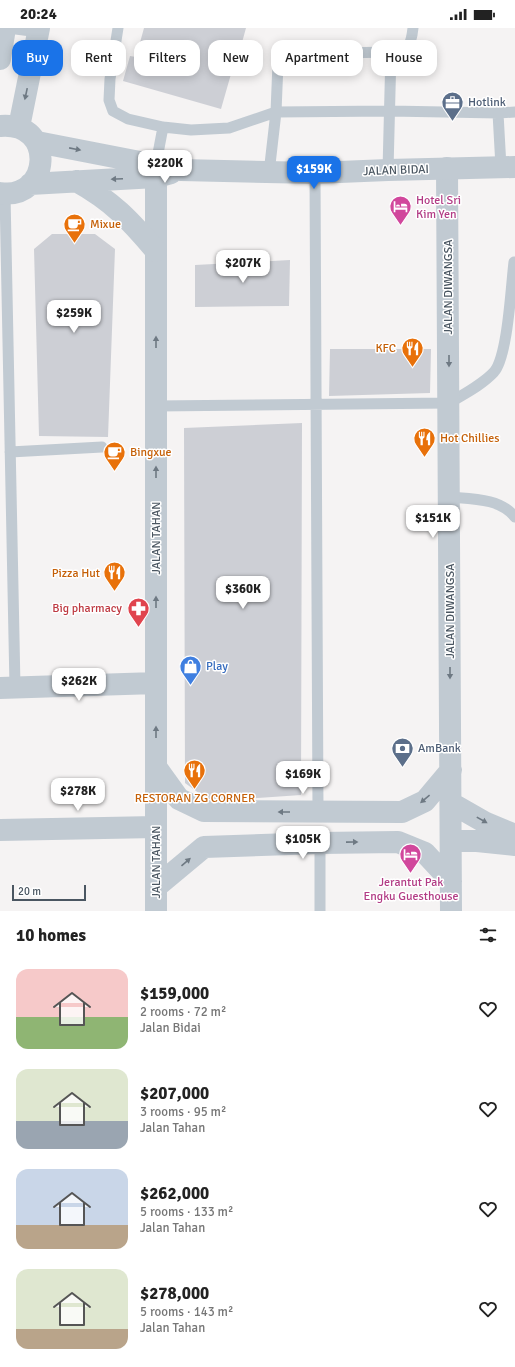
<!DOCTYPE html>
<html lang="en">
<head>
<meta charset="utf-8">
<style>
  :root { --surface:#fff; --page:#f6f6f6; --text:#222; --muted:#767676; --accent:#1a73e8 }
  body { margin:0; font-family:Signika,sans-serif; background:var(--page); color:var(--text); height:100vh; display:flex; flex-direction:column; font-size:15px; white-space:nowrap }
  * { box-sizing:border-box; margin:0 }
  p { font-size:13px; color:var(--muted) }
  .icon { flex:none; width:22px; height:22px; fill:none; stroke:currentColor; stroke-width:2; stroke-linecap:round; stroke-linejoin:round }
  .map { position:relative; height:883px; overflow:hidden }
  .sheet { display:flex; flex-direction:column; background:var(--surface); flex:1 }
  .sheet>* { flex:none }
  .guide { position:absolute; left:12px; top:12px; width:491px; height:36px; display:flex; gap:8px }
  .scale { position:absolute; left:12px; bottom:10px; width:74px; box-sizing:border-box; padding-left:4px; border:2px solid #4a5661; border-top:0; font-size:11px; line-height:14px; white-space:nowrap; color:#4a5661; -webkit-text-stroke:3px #fff; paint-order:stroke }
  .price { position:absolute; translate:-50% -34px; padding:0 9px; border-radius:8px; background:#fff; color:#222; font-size:13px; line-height:26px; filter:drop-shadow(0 1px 2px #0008) }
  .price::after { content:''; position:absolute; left:50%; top:24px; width:12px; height:9px; margin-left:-6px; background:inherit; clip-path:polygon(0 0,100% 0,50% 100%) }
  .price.on { background:var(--accent); color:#fff }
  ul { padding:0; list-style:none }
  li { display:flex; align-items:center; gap:12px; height:100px; padding:0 16px }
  li span { display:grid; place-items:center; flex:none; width:112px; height:80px; border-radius:12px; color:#555 }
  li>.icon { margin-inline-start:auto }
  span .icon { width:48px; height:48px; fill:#fffc; stroke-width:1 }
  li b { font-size:17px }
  h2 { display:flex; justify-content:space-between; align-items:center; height:48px; padding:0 16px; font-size:17px }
  .pill { padding:0 14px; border-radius:12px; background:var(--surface); box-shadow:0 2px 10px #0003; font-size:14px; line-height:36px }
  .pill.on { background:var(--accent); color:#fff }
  .status { display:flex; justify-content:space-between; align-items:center; height:28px; padding:0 20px; background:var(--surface); direction:ltr }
  .status svg { height:11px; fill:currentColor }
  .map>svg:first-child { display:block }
  .building { fill:#cdcfd5 }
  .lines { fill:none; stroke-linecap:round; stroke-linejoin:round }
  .service { stroke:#c1cad2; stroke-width:11 }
  .minor { stroke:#c1cad2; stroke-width:22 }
  .tertiary { stroke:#c1cad2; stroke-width:22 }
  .oneway { fill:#6e7983 }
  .labels { text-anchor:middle; stroke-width:3; stroke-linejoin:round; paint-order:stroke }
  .service-label { font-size:12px; fill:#4e5e75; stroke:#fff; text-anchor:start }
  .street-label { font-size:12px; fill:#4a5661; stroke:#fff }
  .hotel-label { font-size:12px; fill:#b23c85; stroke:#fff; text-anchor:start }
  .food-label { font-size:12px; fill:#c56008; stroke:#fff; text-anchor:start }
  .health-label { font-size:12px; fill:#be3a42; stroke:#fff; text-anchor:end }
  .shop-label { font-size:12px; fill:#366cbe; stroke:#fff; text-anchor:start }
</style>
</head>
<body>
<div class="status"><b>20:24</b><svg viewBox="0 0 49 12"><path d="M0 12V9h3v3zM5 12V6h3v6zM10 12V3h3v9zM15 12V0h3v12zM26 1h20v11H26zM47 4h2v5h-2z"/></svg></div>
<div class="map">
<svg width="515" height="883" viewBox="0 0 515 883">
  <rect width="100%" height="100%" fill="#f5f3f3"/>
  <path class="building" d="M144,0H246L235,40L233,39L221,81L123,53L130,28L136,29Z
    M52,206H95L115,221L108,409L39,408L34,221Z
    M290,232L289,278L195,279V237Z
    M330,321H431L430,365L329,368Z
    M302,395L301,767L241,771H207L185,755L184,400Z"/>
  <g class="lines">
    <path class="service" d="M8,0L39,4
      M118,0L110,51L109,72L113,83L128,91L163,99L191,102L229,100L276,84L269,145
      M391,24L288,26L282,27L278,35L276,84L390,83L498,85L515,84
      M498,85L501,139
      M156,136L163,99
      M388,142L391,24C409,22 411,18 413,0
      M315,145L318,784
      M5,166L15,659
      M156,378L449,375C464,366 482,357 494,344C508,328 511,257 514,234
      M10,424L102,419
      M449,469C472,471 500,470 515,489
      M320,815V883"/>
    <path class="minor" d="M156,136V883
      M447,140L451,883
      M0,660L156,655
      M156,739L179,771L204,783L402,784L425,773L451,742
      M451,775L486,795L515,807
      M0,802L156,799
      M451,813H477L515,817
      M156,859L204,819L320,815L398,814L425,825L451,853"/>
    <path class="tertiary" d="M0,31L5,0
      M0,98C57,93 51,173 0,165
      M19,99L39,0
      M37,114L181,142L315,145L388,142L515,139
      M76,153C112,173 130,192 156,223
      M30,156L156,149L171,145"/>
  </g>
  <defs><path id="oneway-solid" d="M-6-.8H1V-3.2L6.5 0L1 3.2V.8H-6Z"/></defs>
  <g class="oneway">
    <use href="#oneway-solid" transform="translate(26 66) rotate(102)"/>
    <use href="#oneway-solid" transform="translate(75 121) rotate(11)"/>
    <use href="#oneway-solid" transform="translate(117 151) rotate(177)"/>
    <use href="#oneway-solid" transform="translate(156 314) rotate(-90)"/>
    <use href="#oneway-solid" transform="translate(449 333) rotate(90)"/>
    <use href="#oneway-solid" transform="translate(156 444) rotate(-90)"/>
    <use href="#oneway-solid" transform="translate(156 574) rotate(-90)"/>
    <use href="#oneway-solid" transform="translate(450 645) rotate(90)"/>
    <use href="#oneway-solid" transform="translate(156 704) rotate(-90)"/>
    <use href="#oneway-solid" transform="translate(425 771) rotate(140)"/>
    <use href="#oneway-solid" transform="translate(284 784) rotate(-180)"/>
    <use href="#oneway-solid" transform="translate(482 792) rotate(29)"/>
    <use href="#oneway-solid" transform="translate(352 814) rotate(-1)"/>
    <use href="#oneway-solid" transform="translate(186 834) rotate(-41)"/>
  </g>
  <defs>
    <symbol id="office-pin" viewBox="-11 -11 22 30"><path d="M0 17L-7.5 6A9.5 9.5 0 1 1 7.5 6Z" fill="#5c6f8a" stroke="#fff"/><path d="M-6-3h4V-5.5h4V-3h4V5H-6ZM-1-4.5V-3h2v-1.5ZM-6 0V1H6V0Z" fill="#fff"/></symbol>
    <symbol id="hotel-pin" viewBox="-11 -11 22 30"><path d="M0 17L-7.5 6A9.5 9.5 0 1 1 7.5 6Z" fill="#d1479c" stroke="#fff"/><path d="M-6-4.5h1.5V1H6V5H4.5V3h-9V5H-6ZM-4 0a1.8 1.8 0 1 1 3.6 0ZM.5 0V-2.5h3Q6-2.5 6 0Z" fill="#fff"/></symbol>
    <symbol id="cafe-pin" viewBox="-11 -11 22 30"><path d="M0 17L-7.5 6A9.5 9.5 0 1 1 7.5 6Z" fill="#e8710a" stroke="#fff"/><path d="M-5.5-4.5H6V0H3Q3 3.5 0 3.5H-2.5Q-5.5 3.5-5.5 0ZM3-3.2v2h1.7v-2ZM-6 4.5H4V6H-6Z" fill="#fff"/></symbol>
    <symbol id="restaurant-pin" viewBox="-11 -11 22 30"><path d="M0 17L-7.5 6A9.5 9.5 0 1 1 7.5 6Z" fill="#e8710a" stroke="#fff"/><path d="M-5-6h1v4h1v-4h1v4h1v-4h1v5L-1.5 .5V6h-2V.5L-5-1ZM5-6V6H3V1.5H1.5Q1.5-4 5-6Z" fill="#fff"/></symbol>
    <symbol id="pharmacy-pin" viewBox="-11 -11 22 30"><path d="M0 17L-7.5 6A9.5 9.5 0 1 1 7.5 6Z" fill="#e0444e" stroke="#fff"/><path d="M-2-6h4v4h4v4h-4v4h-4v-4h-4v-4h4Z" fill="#fff"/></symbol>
    <symbol id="shop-pin" viewBox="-11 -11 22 30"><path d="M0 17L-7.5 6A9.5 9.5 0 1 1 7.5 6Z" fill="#3f7fe0" stroke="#fff"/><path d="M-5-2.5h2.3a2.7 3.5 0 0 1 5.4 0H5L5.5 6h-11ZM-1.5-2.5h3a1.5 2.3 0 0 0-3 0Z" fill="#fff"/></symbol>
    <symbol id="bank-pin" viewBox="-11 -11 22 30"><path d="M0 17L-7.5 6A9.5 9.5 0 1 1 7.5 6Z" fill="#5c6f8a" stroke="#fff"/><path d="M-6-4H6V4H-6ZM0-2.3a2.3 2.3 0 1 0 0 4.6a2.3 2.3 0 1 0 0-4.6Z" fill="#fff"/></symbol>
  </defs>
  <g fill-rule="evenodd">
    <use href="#office-pin" x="440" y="62" width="25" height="34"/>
    <use href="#hotel-pin" x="388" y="166" width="25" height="34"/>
    <use href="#cafe-pin" x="62" y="184" width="25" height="34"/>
    <use href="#restaurant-pin" x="400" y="308" width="25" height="34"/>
    <use href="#restaurant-pin" x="412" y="398" width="25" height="34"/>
    <use href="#cafe-pin" x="102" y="412" width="25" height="34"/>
    <use href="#restaurant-pin" x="102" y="532" width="25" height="34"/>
    <use href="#pharmacy-pin" x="126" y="568" width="25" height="34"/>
    <use href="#shop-pin" x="178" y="626" width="25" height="34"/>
    <use href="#bank-pin" x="390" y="708" width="25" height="34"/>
    <use href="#restaurant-pin" x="182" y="730" width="25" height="34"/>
    <use href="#hotel-pin" x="398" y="814" width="25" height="34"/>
  </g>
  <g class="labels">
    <g class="service-label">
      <text x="468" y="78">Hotlink</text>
      <text x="418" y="724">AmBank</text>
    </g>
    <g class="street-label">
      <text transform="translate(396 142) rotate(-2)" y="4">JALAN BIDAI</text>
      <text transform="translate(448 259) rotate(-90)" y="4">JALAN DIWANGSA</text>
      <text transform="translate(156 510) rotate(-90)" y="4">JALAN TAHAN</text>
      <text transform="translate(450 583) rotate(-90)" y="4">JALAN DIWANGSA</text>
      <text transform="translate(156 834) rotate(-90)" y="4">JALAN TAHAN</text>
    </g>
    <g class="hotel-label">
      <text x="416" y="176">Hotel Sri<tspan x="416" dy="14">Kim Yen</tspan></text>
      <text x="411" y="858" text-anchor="middle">Jerantut Pak<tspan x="411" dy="14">Engku Guesthouse</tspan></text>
    </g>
    <g class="food-label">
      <text x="90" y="200">Mixue</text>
      <text x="396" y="324" text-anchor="end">KFC</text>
      <text x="440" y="414">Hot Chillies</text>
      <text x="130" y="428">Bingxue</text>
      <text x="100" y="549" text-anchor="end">Pizza Hut</text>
      <text x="195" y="774" text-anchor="middle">RESTORAN ZG CORNER</text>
    </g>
    <g class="health-label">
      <text x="122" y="584">Big pharmacy</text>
    </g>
    <g class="shop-label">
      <text x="206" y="642">Play</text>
    </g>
  </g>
</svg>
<div class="scale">20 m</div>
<b class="price" style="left:165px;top:156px">$220K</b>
<b class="price on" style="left:314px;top:162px">$159K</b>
<b class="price" style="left:243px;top:256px">$207K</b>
<b class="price" style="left:74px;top:306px">$259K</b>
<b class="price" style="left:433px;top:511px">$151K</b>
<b class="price" style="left:243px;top:582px">$360K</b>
<b class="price" style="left:79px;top:674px">$262K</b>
<b class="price" style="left:303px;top:767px">$169K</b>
<b class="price" style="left:78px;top:784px">$278K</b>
<b class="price" style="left:303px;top:832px">$105K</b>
<div class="guide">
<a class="pill on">Buy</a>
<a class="pill">Rent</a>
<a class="pill">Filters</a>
<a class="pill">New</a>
<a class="pill">Apartment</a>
<a class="pill">House</a>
</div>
</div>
<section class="sheet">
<h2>10 homes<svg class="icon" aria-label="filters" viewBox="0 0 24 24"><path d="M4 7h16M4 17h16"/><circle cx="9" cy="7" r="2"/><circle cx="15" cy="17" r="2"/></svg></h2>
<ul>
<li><span style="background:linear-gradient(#f6c9c9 60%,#8fb573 0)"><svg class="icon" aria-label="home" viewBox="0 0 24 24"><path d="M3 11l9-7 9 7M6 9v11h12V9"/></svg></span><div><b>$159,000</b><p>2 rooms · 72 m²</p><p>Jalan Bidai</p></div><svg class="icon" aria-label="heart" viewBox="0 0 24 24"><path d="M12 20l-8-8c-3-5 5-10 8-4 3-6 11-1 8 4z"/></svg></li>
<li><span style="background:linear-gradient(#dfe7d0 65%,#9aa5b1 0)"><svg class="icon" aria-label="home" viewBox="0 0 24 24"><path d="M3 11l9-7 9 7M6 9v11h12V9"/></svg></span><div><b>$207,000</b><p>3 rooms · 95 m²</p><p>Jalan Tahan</p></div><svg class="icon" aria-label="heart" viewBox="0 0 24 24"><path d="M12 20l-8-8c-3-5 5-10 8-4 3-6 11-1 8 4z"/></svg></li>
<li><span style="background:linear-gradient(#c9d6e8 70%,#b9a48a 0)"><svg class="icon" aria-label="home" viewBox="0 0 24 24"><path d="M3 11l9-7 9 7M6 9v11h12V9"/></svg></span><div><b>$262,000</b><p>5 rooms · 133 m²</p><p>Jalan Tahan</p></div><svg class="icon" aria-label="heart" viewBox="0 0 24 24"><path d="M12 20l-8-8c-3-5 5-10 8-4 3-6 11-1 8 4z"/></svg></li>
<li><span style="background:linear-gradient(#dfe7d0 75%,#b9a48a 0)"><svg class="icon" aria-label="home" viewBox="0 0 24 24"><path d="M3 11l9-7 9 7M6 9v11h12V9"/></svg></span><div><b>$278,000</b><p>5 rooms · 143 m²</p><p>Jalan Tahan</p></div><svg class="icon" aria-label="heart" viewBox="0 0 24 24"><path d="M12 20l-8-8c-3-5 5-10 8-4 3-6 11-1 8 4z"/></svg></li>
</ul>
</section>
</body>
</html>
